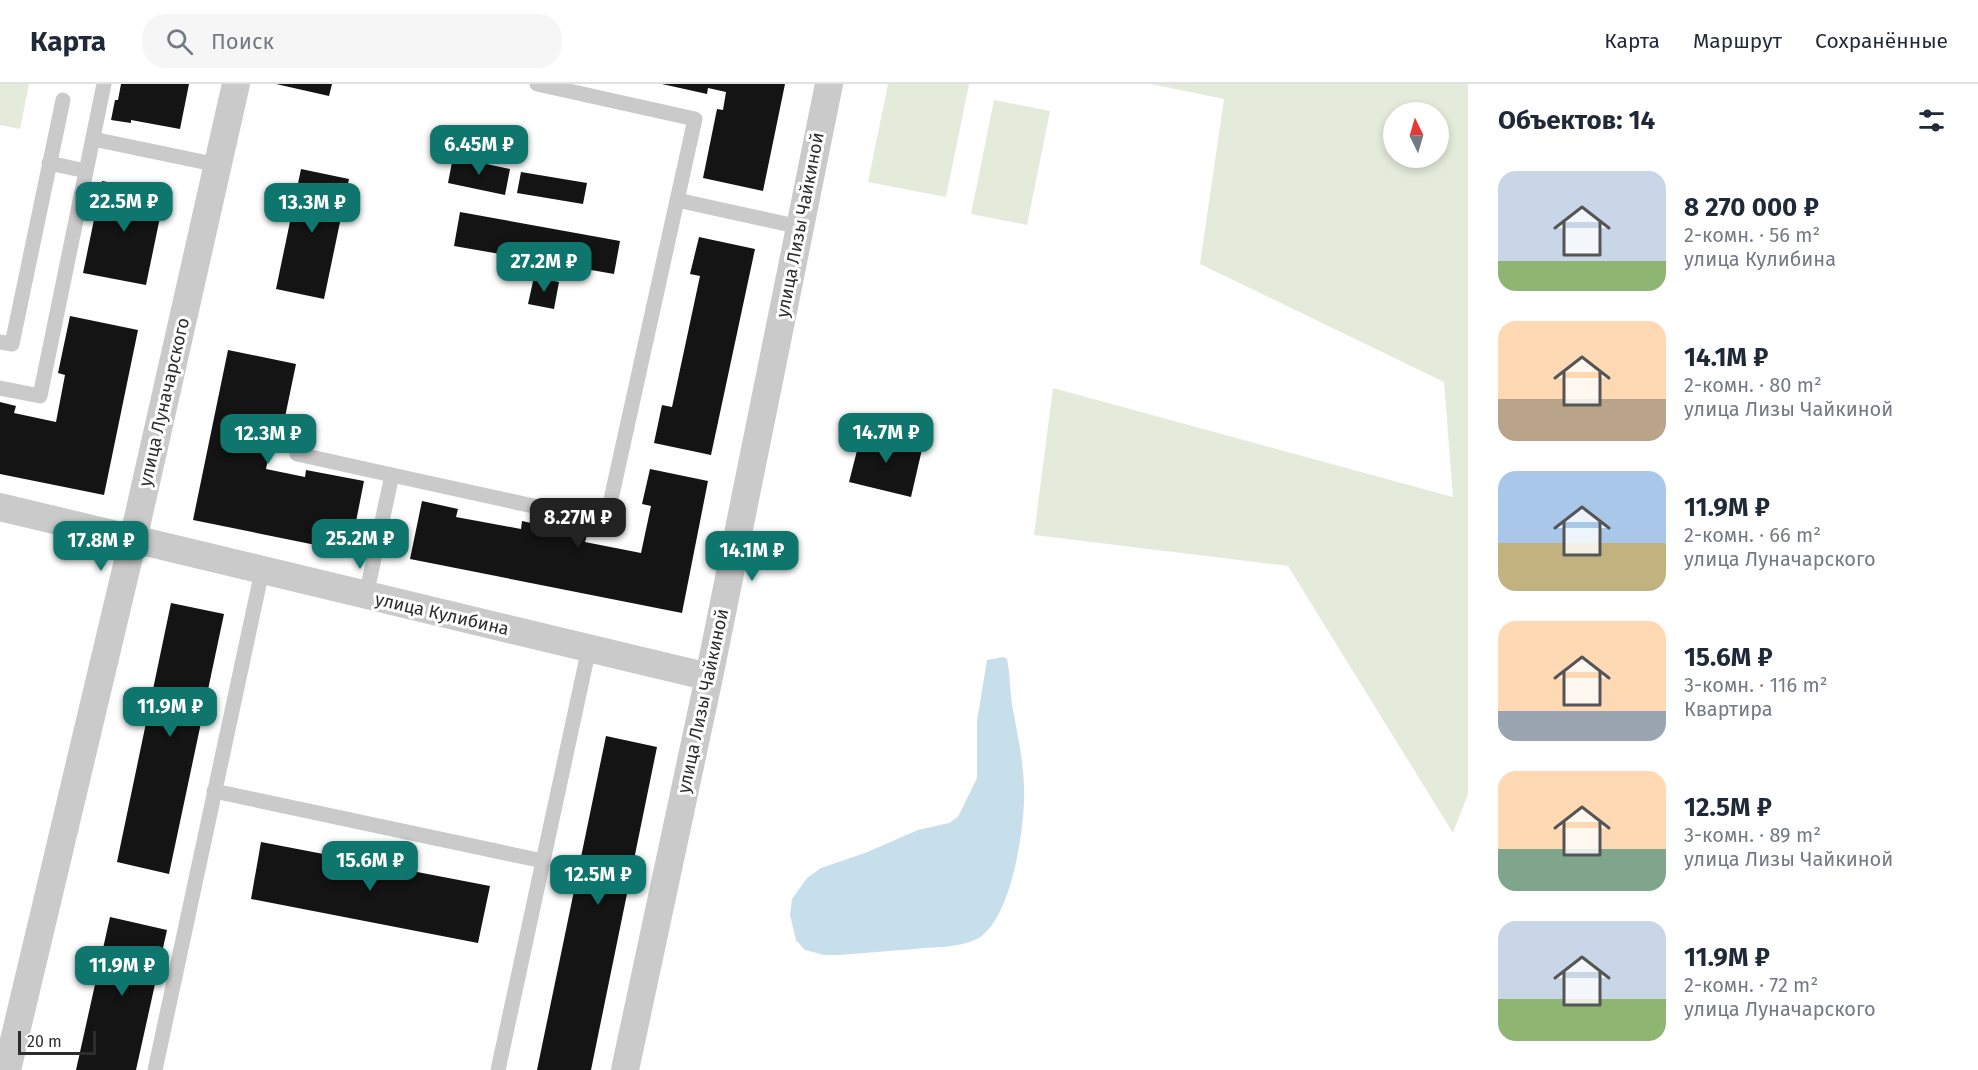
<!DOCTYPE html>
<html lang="ru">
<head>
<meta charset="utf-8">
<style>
  :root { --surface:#fff; --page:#f6f6f7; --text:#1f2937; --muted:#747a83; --line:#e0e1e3; --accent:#0f766e }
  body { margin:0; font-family:"Fira Sans",sans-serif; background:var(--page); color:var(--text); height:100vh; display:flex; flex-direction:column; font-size:22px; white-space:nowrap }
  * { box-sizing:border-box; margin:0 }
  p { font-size:20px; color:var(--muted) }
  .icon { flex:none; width:33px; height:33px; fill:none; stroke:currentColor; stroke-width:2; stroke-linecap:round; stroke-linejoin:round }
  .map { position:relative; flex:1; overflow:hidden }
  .panel { display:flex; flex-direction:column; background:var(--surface); width:510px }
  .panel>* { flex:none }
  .needle { width:39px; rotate:355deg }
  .tools { position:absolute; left:1383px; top:18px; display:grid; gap:12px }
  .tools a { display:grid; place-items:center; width:66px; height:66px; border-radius:50%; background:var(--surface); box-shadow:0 3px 9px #0003; font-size:30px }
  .scale { position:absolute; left:18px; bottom:15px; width:78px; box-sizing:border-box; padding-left:6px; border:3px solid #2d2d2d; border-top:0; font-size:16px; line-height:21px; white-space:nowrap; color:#2d2d2d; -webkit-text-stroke:4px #fff; paint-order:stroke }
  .price { position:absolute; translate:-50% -51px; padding:0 14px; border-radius:12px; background:var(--accent); color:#fff; font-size:20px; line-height:39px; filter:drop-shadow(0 2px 3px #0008) }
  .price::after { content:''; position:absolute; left:50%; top:36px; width:18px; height:14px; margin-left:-9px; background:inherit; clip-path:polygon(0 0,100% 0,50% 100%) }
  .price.on { background:#222; color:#fff }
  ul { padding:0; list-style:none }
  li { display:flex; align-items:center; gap:18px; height:150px; padding:0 30px }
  li span { display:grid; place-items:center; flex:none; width:168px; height:120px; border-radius:18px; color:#555 }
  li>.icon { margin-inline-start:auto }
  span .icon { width:72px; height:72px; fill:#fffc; stroke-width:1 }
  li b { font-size:26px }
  h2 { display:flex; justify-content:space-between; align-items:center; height:72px; padding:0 30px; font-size:26px }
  header { display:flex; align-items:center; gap:36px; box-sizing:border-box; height:84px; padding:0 30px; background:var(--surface); border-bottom:2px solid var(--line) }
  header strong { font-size:28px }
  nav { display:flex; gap:33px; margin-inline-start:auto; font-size:21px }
  .search { width:420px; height:54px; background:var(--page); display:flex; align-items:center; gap:15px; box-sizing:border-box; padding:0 21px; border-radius:24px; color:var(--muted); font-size:22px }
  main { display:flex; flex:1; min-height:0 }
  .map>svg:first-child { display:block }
  .green { fill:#e4ebdb; fill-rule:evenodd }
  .water { fill:#c7dfeb }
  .building { fill:#141414 }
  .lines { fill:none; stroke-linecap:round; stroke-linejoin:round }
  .lane { stroke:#cacaca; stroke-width:15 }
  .street { stroke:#cacaca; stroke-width:28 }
  .labels { text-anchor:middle; stroke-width:6; stroke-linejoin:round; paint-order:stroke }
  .street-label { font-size:18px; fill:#2d2d2d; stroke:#fff }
</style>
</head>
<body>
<header>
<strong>Карта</strong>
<div class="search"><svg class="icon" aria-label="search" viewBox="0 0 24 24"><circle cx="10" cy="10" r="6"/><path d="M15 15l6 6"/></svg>Поиск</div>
<nav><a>Карта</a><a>Маршрут</a><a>Сохранённые</a></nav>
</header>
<main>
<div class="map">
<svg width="1468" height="986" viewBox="0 0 1468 986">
  <rect width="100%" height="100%" fill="#fff"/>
  <path class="green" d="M0,0H29L20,45L0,41Z
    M888,0H969L946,113L868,98Z
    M1151,0H1468V710L1453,749L1288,482L1034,451L1053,304L1453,413L1444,298L1200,180L1224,15ZM1394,28H1438V74H1394Z
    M994,16L1050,27L1027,141L971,130Z"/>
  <path class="water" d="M1004,573L1007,575C1010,590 1010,606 1012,621C1017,648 1023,674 1024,702C1026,739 1012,837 977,855C959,864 933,863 914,865C889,867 865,869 840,871H824L805,866L796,856L790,831L792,815L807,794L821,784L865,769L918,746L949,739L958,733L977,694V637L987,576Z"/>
  <path class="building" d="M121,0H189L180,45L131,36V39L111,36L115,16H118Z
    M276,0H332L329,12Z
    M662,0H785L763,107L703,94L717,25L723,26L726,8L708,4L707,10Z
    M453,73L510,85L505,111L448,99Z
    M301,85L349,95L324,215L276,205Z
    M521,88L587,99L583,120L517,109Z
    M102,97L165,109L146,201L83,189Z
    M460,128L620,157L614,190L454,162Z
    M699,153L755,165L711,371L654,359L662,321L672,323L700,192L690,190Z
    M534,193L559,198L554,225L528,220Z
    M70,232L138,246L104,411L0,390V318L16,322L14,329L56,338L65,291L58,289Z
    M228,266L296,280L284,338L276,336L266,385L305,393L306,386L364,397L350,468L193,436Z
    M862,347L923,361L911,413L849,398Z
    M650,385L708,397L682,529L410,475L422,417L458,425L456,433L521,445L522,437L587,451L585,458L641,469L651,422L642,420Z
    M171,519L224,530L169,790L117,778Z
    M606,652L657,663L591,986H537Z
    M261,758L490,802L478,859L251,815Z
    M110,833L167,846L136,986H76Z"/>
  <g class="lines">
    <path class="lane" d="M93,55L218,81
      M49,79L86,87
      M677,116L800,143
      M0,258L12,260L63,16
      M0,304L40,312L104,0
      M297,370L392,391
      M366,512L392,391L606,438L695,35L537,0
      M214,707L543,777
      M155,986L262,487
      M498,986L589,564"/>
    <path class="street" d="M0,423L709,593
      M7,986L133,456L236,0
      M625,986L709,593L829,0"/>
  </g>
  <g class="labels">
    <g class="street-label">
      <text transform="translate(800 141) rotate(-79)" y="6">улица Лизы Чайкиной</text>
      <text transform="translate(164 318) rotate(-77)" y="6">улица Луначарского</text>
      <text transform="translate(442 530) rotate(13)" y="6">улица Кулибина</text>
      <text transform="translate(703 617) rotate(-78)" y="6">улица Лизы Чайкиной</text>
    </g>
  </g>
</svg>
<div class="tools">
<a><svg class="needle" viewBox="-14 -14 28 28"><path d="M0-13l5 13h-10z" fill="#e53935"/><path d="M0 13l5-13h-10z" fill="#747a83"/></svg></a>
</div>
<div class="scale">20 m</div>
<b class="price" style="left:479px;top:92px">6.45M ₽</b>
<b class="price" style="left:124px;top:149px">22.5M ₽</b>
<b class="price" style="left:312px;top:150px">13.3M ₽</b>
<b class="price" style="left:544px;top:209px">27.2M ₽</b>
<b class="price" style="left:886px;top:380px">14.7M ₽</b>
<b class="price" style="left:268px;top:381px">12.3M ₽</b>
<b class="price on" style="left:578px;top:465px">8.27M ₽</b>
<b class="price" style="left:360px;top:486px">25.2M ₽</b>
<b class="price" style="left:101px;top:488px">17.8M ₽</b>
<b class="price" style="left:752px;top:498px">14.1M ₽</b>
<b class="price" style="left:170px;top:654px">11.9M ₽</b>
<b class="price" style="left:370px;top:808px">15.6M ₽</b>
<b class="price" style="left:598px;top:822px">12.5M ₽</b>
<b class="price" style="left:122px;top:913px">11.9M ₽</b>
</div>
<section class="panel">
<h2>Объектов: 14<svg class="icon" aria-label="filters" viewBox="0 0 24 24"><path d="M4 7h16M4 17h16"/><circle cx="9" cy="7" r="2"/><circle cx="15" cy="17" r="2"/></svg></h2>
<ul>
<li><span style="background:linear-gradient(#c9d6e8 75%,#8fb573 0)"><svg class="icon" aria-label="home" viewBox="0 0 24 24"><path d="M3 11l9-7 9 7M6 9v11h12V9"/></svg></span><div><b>8 270 000 ₽</b><p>2-комн. · 56 m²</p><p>улица Кулибина</p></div></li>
<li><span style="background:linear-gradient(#ffd9b3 65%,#b9a48a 0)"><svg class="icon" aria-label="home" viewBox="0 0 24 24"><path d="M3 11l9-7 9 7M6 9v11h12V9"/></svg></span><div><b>14.1M ₽</b><p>2-комн. · 80 m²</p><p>улица Лизы Чайкиной</p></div></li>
<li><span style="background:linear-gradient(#a9c7e8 60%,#c2b280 0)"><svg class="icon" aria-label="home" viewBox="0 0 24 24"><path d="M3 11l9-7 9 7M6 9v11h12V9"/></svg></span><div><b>11.9M ₽</b><p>2-комн. · 66 m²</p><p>улица Луначарского</p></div></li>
<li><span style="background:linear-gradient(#ffd9b3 75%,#9aa5b1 0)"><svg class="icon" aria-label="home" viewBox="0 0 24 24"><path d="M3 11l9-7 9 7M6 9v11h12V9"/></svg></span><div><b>15.6M ₽</b><p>3-комн. · 116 m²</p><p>Квартира</p></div></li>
<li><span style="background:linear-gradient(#ffd9b3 65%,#7fa58c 0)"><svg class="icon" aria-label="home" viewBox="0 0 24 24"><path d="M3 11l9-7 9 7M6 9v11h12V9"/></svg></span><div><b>12.5M ₽</b><p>3-комн. · 89 m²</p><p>улица Лизы Чайкиной</p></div></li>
<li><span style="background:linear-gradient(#c9d6e8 65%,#8fb573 0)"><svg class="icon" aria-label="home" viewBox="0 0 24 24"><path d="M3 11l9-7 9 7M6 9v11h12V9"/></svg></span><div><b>11.9M ₽</b><p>2-комн. · 72 m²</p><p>улица Луначарского</p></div></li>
</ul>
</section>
</main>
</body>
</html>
